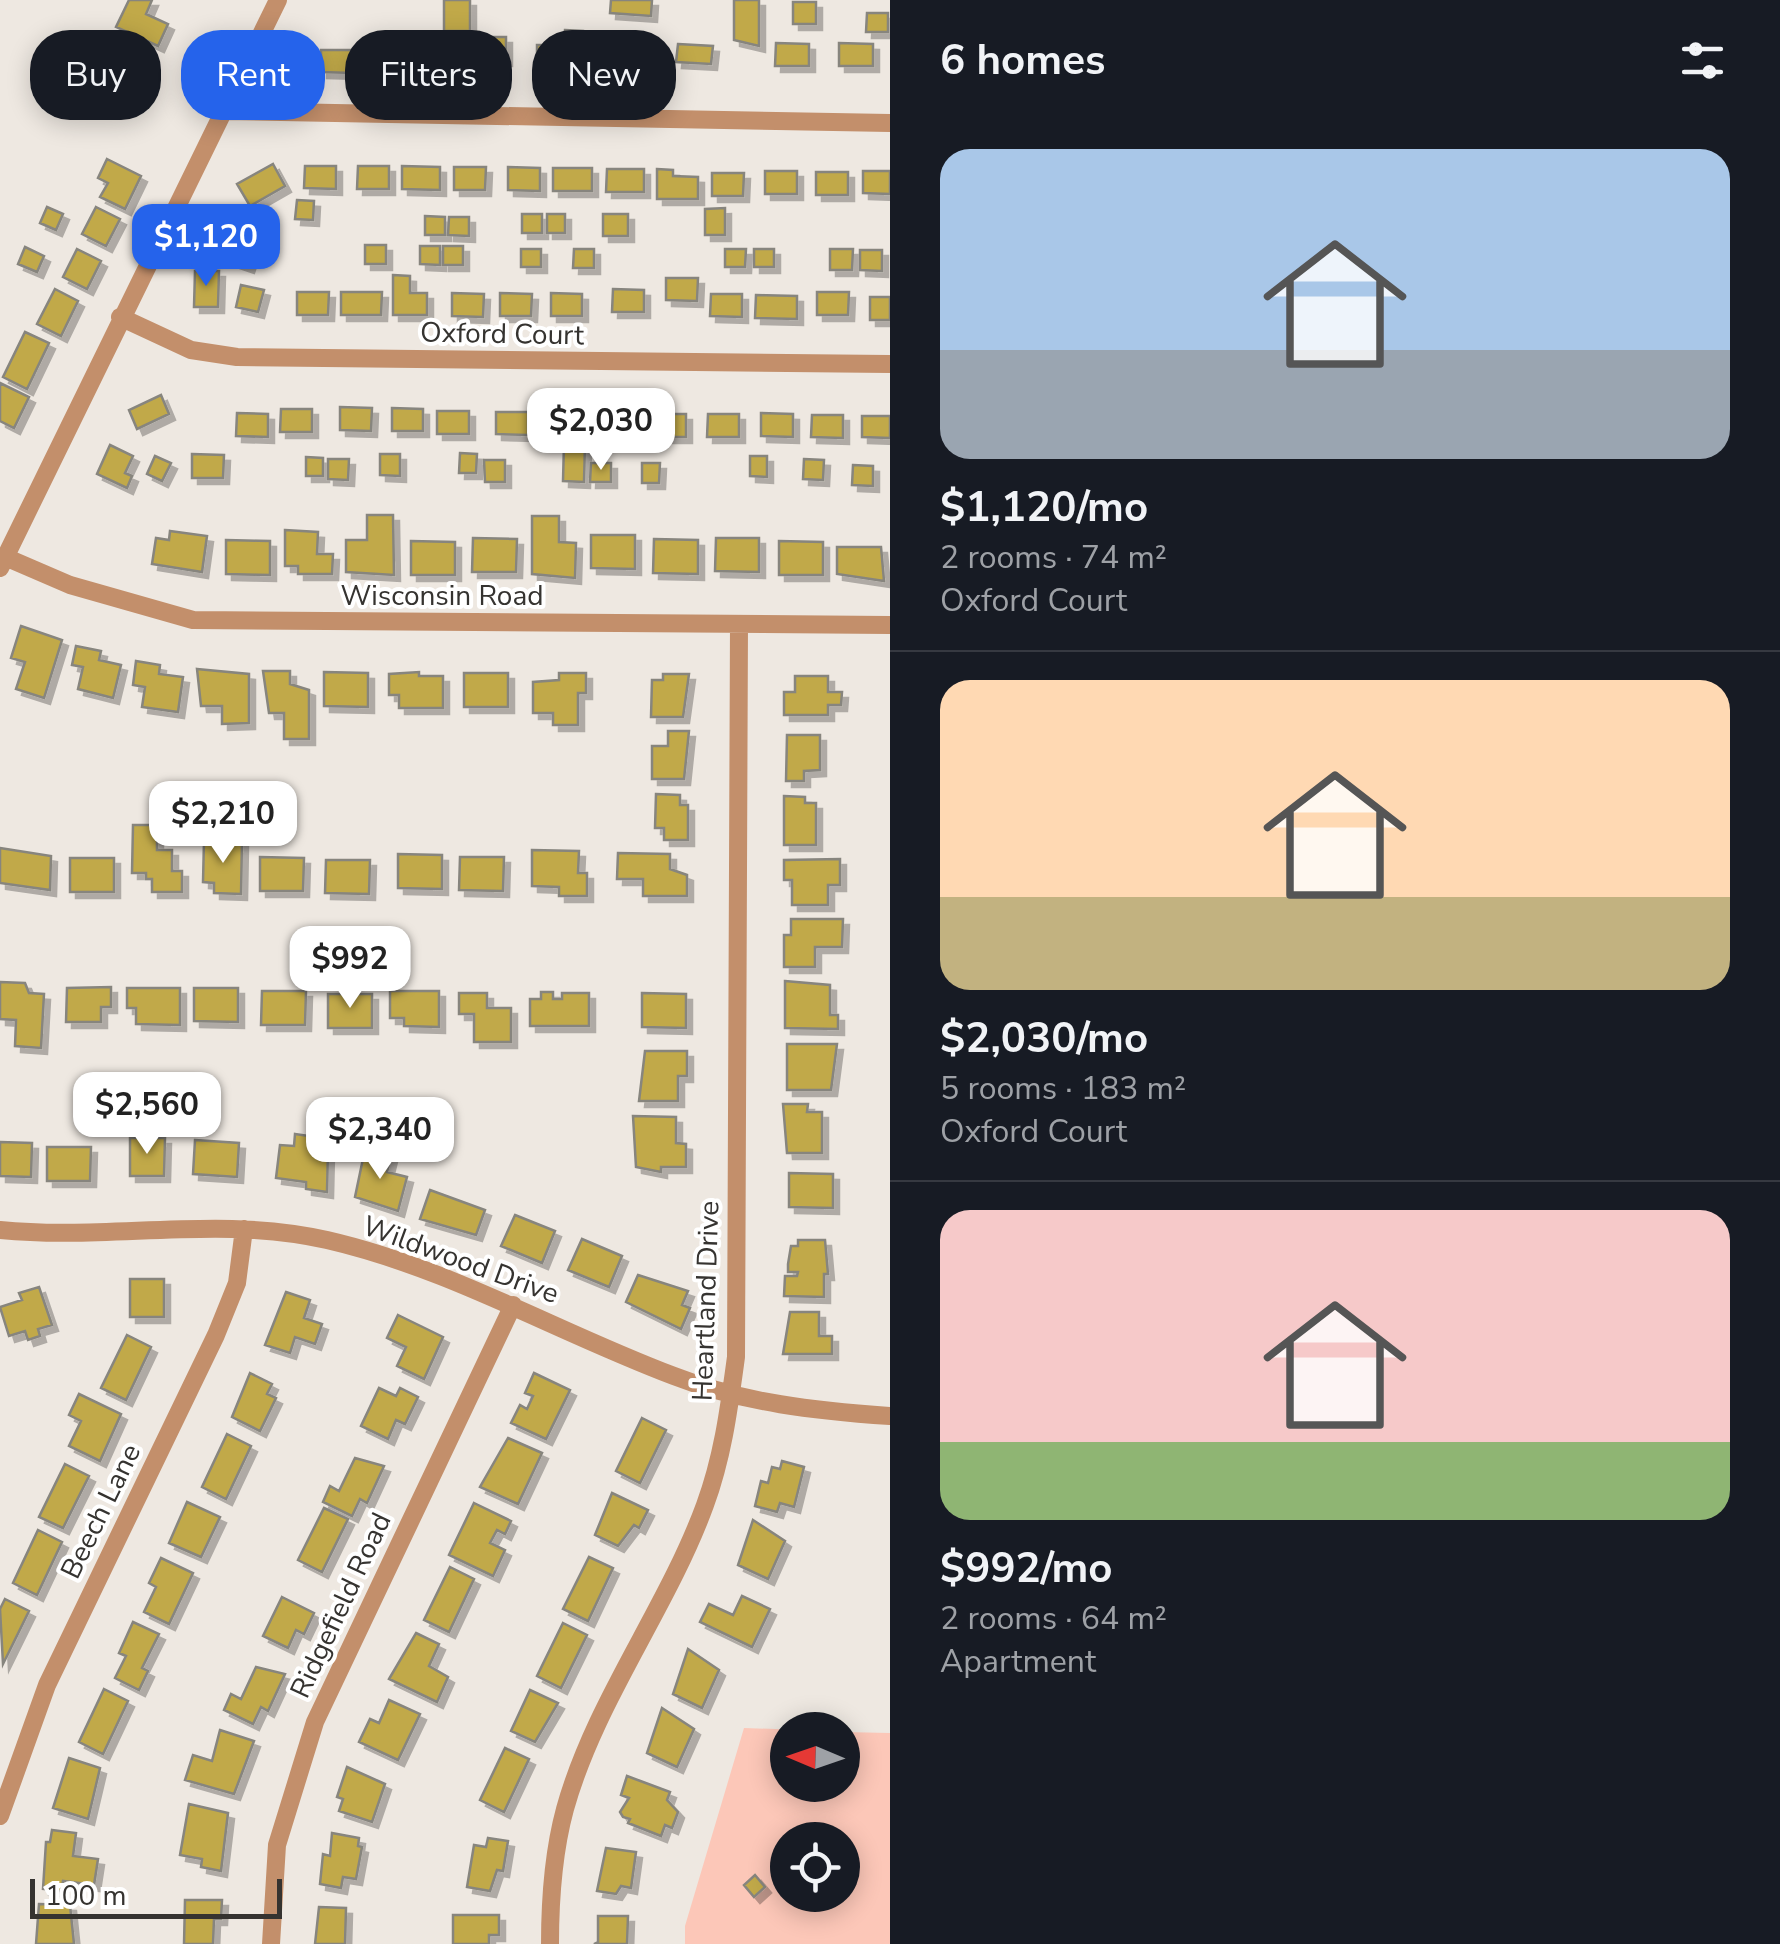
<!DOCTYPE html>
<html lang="en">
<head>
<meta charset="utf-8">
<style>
  :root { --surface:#171b24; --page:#242831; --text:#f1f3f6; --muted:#9ea1a6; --line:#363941; --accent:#2563eb }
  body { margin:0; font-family:"Nunito Sans",sans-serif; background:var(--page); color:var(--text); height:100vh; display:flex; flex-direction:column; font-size:38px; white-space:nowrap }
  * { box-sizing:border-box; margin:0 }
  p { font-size:32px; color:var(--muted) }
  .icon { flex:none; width:55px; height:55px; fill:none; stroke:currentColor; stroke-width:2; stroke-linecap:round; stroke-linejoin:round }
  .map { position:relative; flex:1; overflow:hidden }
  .details { display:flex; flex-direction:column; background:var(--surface); width:890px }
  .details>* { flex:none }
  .banner { position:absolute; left:30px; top:30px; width:710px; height:90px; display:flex; gap:20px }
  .needle { width:65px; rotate:272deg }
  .buttons { position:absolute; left:770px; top:1712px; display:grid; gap:20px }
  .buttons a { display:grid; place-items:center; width:90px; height:90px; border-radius:50%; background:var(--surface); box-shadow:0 5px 25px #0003; font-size:50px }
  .scale { position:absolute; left:30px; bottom:25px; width:252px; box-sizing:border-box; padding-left:10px; border:5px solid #353330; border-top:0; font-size:28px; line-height:35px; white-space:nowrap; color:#353330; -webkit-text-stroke:8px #fff; paint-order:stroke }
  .price { position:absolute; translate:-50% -85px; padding:0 22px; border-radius:20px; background:#fff; color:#222; font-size:32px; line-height:65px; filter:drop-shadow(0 2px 5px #0008) }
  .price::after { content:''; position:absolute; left:50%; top:60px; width:30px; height:22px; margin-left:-15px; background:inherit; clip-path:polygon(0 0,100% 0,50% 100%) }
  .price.current { background:var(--accent); color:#fff }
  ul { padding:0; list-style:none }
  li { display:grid; align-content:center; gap:20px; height:530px; padding:0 50px }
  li+li { border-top:2px solid var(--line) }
  li span { display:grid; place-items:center; height:310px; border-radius:30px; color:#555 }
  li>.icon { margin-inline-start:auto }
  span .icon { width:180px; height:180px; fill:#fffc; stroke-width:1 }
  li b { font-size:42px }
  h2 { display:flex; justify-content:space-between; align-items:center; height:120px; padding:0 50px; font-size:42px }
  .pill { padding:0 35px; border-radius:40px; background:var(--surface); box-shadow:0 5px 25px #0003; font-size:35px; line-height:90px }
  .pill.current { background:var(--accent); color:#fff }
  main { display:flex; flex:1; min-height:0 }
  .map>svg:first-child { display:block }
  .green { fill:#fcc7b8; fill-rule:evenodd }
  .building { fill:#c1a948; stroke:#87857e; stroke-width:2.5; filter:url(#shadow) }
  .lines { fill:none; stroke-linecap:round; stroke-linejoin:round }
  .minor { stroke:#c38f6b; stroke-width:18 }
  .labels { text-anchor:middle; stroke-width:8; stroke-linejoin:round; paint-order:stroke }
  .street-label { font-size:28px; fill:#353330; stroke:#fff }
</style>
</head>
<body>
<main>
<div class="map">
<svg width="890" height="1944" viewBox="0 0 890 1944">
  <defs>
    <filter id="shadow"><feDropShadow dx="6" dy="6" stdDeviation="0" flood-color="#0004"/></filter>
  </defs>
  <rect width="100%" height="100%" fill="#eee8e1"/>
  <path class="green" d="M744,1728L803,1730H788V1785H842L843,1732L890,1733V1944H685V1926ZM788,1840H842V1895H788Z"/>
  <path class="building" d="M129,0H152L146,14L168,24L158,46L116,27Z
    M444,0H470V31H444Z
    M611,0H652L651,16L610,13Z
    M734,0H759V46L734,40Z
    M793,2H816V24H793Z
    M867,13H888V32H866Z
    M565,30L583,31V52H564Z
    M377,33H403L402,61H377Z
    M407,34H424V53L407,52Z
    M475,37H506V60H475Z
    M776,43L809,44V66H775Z
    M839,43L873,44V66H839Z
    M678,44L713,46L711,64L676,62Z
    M537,45H563V60H537Z
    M321,50H353V73L321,72Z
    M107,159L141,176L125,209L100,197L108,183L98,178Z
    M273,164L285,186L250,206L237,184Z
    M305,166H336V189L304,188Z
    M358,166H389V189H357Z
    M402,166L440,167V190L402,189Z
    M454,167H486L485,190H454Z
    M508,167L540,168V191L508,190Z
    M553,168H592V191H553Z
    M607,169H644V192H606Z
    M657,169L673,170V176L698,177V199H657Z
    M765,171H797V194H765Z
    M863,171H890V194L863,193Z
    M816,172H848V195H816Z
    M712,173H744L743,196H712Z
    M297,200L314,201L313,220L295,219Z
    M47,207L63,214L56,230L40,223Z
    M96,207L120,219L106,246L82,234Z
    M725,208V235H705V209Z
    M522,214H542V233H522Z
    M547,214H565V233H547Z
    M603,214H628V236H603Z
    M425,216L445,217V235H425Z
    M449,217H469V236L448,235Z
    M238,229L268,239L262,259L252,255L248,267L207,253L213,235L233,242Z
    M365,245H386V264H365Z
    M420,246H440V265L420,264Z
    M443,246H463V265H443Z
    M25,247L44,256L37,272L18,264Z
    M77,249L101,261L87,289L63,277Z
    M521,249H541V267H521Z
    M574,249H594V268H573Z
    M725,249H746L745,267H725Z
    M754,249H774V267H754Z
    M830,249H853L852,270H830Z
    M860,250H882V271L860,270Z
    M195,271H219L218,307H194Z
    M393,275L410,276V293H427V315H393Z
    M666,278H698L697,301L666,300Z
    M241,285L264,290L258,312L236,307Z
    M55,289L78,301L61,336L37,324Z
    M613,289L644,290V312H612Z
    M297,292H329L328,315H297Z
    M341,292H382L381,315H341Z
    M817,292H849L848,315H817Z
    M452,293L484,294L483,317L452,316Z
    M500,293L532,294L531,316H500Z
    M551,293L582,294V316H551Z
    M711,294H742V317L710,316Z
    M756,295L797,296V319L755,318Z
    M870,297H890V320H870Z
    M25,332L49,343L27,389L3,377Z
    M0,383L29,397L14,428L0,421Z
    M161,395L169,414L137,429L129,410Z
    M340,407L372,408L371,431L340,430Z
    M392,408L423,409V431H392Z
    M281,409H312V432H280Z
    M543,410H575L574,433L543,432Z
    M437,411H469V434H437Z
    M496,412H528V435L496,434Z
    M602,412L634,413L633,436L602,435Z
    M237,413L268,414V437L236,436Z
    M761,413L793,414V437L761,436Z
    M655,414H686V437H655Z
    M708,414H739V437H707Z
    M812,415H843V438L811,437Z
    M862,416H890V438L862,437Z
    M564,443H585L584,482L563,481Z
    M110,445L133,456L125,473L132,476L127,488L97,474Z
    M460,453L477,454L476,473H459Z
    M192,454L224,455L223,478H192Z
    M380,454H400V476L380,475Z
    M155,456L171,463L162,481L147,474Z
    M750,456H767V477L750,476Z
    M306,457L323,458V476H306Z
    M328,459H349L348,480L328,479Z
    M804,459L824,460L823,480L803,479Z
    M484,460H505V482H485Z
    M591,463H611V482H590Z
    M642,463H660L659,483H642Z
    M853,465L873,466V486L852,485Z
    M367,515H393L394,575L346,572V540H367Z
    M532,516H559V542L576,543L575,578L532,574Z
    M285,530L318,532L317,554H333L332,574H298V566H285Z
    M170,531L207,536L202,572L152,564L156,538L169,540Z
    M591,535H635V569L591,568Z
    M473,538L517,539L516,572H472Z
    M716,538H759V572L715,571Z
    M654,539L698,540V574L653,573Z
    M226,540L270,541V575L226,574Z
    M411,541L455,542V575H411Z
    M779,541L823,542V575H779Z
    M837,547H881L884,581L837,574Z
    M21,626L62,640L44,698L16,689L25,662L11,658Z
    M76,646L101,651L99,660L121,665L113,698L78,689L83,667L72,665Z
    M136,661L160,665L159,674L183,677L178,712L142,707L145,687L133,685Z
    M197,669L249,674V723L222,724V706H201Z
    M263,671H290V684L309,690V739H284V713H269Z
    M324,672L368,673V707L324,706Z
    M419,672V676H443V708H399V695H389V674Z
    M464,673H508V707H464Z
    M559,673H586V693H578V725H553V713H533V682L559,680Z
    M663,674H689L683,717H651L652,680H663Z
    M795,676H828V692H842L841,705H828V715H784V692H795Z
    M668,731H689L684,779H652V746H668Z
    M787,735H820V770L804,771V781H786Z
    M656,794L680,795V805H688V840H664V828H655Z
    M784,796L805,797V803H816V845H784Z
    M133,825H157V850H172V871H182V892H152V879H146V873H132Z
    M204,840L242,841L241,894L214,893V883L203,882Z
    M0,848L51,856L50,890L0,883Z
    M532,850L579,851L578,873H587V896H559V887L532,886Z
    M618,853L670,854V869L687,875V896H643V879H617Z
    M398,854L442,855V889L398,888Z
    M260,857L304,858L303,891H260Z
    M460,857H504L503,891L459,890Z
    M70,858H114V892H70Z
    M840,859V885H828V905H792V880H784V860Z
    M326,860H370L369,894L325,893Z
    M791,919H843L842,947H815V967H784V935H791Z
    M785,981L830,985V1015H838V1029L785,1028Z
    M0,982L25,983L29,993L44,994L41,1048L15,1046L16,1020L0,1019Z
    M111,987V1007H101V1022H66L67,988Z
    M127,988H180V1025L136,1024V1008H127Z
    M194,988H238V1022L194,1021Z
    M262,991H306L305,1025H261Z
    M390,991H439V1027L404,1026V1018H390Z
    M541,992H553V999H562V993H589V1026H530V999H541Z
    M459,993H487V1008H511V1042H474V1014H459Z
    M642,993L686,994V1028L642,1027Z
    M328,994H372V1028H328Z
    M787,1044H837L831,1090H787Z
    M645,1051H687V1076H678V1101H639Z
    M783,1104H808L807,1112H822V1153H787Z
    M633,1116L676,1117V1143L686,1144V1167H661V1172L636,1167Z
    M295,1134L316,1137L315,1148L328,1149L327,1192L306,1189V1182L276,1178L280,1145L294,1146Z
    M130,1138H165L164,1176H130Z
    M195,1140L239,1143L237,1177L193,1174Z
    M0,1142L32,1143L31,1177L0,1176Z
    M47,1147H91L90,1181H47Z
    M365,1149L391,1156L387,1172L407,1177L398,1211L355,1197Z
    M789,1173L833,1174V1208L789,1207Z
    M430,1190L485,1210L476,1235L420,1219Z
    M515,1215L555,1231L542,1263L501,1246Z
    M582,1239L622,1256L609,1287L568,1270Z
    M798,1240H825L828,1274H824V1297L784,1296L785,1276H797L798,1272H788V1264L791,1246H798Z
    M638,1275L688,1291L682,1305L690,1308L681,1329L626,1302Z
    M130,1279H164V1317H130Z
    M39,1287L52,1325L38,1329L40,1336L28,1340L25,1331L9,1336L0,1307L22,1300L19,1293Z
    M286,1292L310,1300L304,1318L322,1324L315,1344L295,1337L290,1353L265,1345Z
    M790,1312H819V1336H832V1354H783Z
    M398,1315L443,1337L424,1379L397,1366L406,1347L387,1338Z
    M127,1335L151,1347L126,1400L101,1388Z
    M250,1373L272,1384L267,1394L276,1398L260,1431L232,1417Z
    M534,1373L570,1390L546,1439L511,1423L520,1405L527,1409L533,1396L525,1393Z
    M379,1388L396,1396L400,1388L418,1397L405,1424L396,1420L388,1439L361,1426Z
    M79,1394L121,1414L100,1461L69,1446L81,1421L69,1415Z
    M642,1418L666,1430L640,1483L616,1471Z
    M227,1434L251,1446L226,1499L202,1487Z
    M508,1438L542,1453L518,1504L480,1487Z
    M355,1458L384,1466L367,1503L360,1499L352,1516L323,1502L330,1486L339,1491Z
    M782,1461L804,1467L794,1507L780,1503L777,1512L755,1506L761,1481L768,1483L772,1467L780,1469Z
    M65,1464L89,1476L63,1528L39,1517Z
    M612,1493L648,1510L639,1528L634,1525L618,1546L595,1535Z
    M187,1502L220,1517L201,1557L169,1543Z
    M474,1503L511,1521L505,1534L497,1530L490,1543L505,1550L493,1576L449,1555Z
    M324,1508L348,1519L322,1572L298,1560Z
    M753,1520L785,1541L768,1579L738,1565Z
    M38,1530L62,1542L37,1595L13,1583Z
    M589,1557L613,1568L588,1621L563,1609Z
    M161,1558L193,1573L169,1624L144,1612L156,1587L149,1583Z
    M450,1567L474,1579L449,1632L424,1620Z
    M742,1596L770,1609L752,1647L700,1622L709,1604L733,1615Z
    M282,1597L314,1613L304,1634L296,1630L288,1648L263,1636Z
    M5,1599L29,1611L3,1664L0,1609Z
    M133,1622L159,1634L142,1668L148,1671L139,1690L115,1678L126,1656L119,1653Z
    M563,1623L587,1635L561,1688L537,1676Z
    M416,1633L439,1644L429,1666L448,1677L437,1702L389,1679Z
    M688,1649L719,1670L702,1708L673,1694Z
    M256,1667L285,1674L268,1711L261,1707L253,1724L224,1710L231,1694L241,1699Z
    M104,1689L128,1701L103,1754L79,1742Z
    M530,1690L558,1703L535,1742L511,1731Z
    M389,1700L420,1714L398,1760L359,1742L370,1719L379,1723Z
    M662,1708L694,1729L677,1767L647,1753Z
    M220,1730L254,1741L234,1794L185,1780L193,1755L212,1761Z
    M505,1748L529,1759L504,1812L480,1800Z
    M69,1758L100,1768L88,1819L53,1808Z
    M347,1767L385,1784L372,1822L339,1811L343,1799L337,1797Z
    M627,1776L670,1792L667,1800L678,1812L672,1828L665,1825L661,1836L628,1823L630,1819L623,1817L620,1812L629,1798L621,1795Z
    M189,1804L228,1813L221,1871L201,1867L202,1859L180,1855Z
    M52,1830L76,1833L73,1856L98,1859L94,1885L63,1881L61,1891L43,1889L46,1842H50Z
    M332,1833L359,1838L358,1846L362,1847L356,1879L343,1877L341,1888L320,1884L323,1854L330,1856Z
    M488,1838L508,1841L503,1871L497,1870L490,1891L467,1887L474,1845L486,1847Z
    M606,1848L636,1852L631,1888L621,1886L616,1894L597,1891Z
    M755,1875L765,1887L754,1897L744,1885Z
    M185,1900H222L221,1919H214L213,1944H184Z
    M39,1904L70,1905L74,1944H36Z
    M319,1907L346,1908L345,1944H315Z
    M453,1915H499V1935H489V1944H453Z
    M598,1916H628L627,1944H594L598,1942Z"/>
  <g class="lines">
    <path class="minor" d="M224,111L890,123
      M120,317L191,350L237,357L890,364
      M5,557L70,585L193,620L890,625
      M0,568L278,0
      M0,1230C109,1241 218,1215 327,1240C449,1268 557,1332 674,1376C743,1403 817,1411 890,1416
      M0,1816L47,1685L216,1335L237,1283L244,1229
      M271,1944L277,1845L315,1722L513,1305
      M550,1944C550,1898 553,1853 565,1809C595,1701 667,1609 705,1505C723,1456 729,1408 736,1357L739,624"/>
  </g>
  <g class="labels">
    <g class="street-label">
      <text transform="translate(502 333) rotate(1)" y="10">Oxford Court</text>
      <text x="442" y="605">Wisconsin Road</text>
      <text transform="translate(461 1259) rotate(20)" y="10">Wildwood Drive</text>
      <text transform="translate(705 1301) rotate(-88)" y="10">Heartland Drive</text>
      <text transform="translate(100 1511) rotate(-64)" y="10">Beech Lane</text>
      <text transform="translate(340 1605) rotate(-65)" y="10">Ridgefield Road</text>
    </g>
  </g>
</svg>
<div class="buttons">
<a><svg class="needle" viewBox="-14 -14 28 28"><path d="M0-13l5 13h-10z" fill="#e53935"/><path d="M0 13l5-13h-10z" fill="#9ea1a6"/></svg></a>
<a><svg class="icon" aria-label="locate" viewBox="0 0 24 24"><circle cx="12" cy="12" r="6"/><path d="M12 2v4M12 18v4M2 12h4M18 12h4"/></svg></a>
</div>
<div class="scale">100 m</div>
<b class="price current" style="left:206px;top:289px">$1,120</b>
<b class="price" style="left:601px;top:473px">$2,030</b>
<b class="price" style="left:223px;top:866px">$2,210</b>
<b class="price" style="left:350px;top:1011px">$992</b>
<b class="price" style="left:147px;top:1157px">$2,560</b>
<b class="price" style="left:380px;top:1182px">$2,340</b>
<div class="banner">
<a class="pill">Buy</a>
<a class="pill current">Rent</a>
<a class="pill">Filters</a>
<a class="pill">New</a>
</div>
</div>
<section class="details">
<h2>6 homes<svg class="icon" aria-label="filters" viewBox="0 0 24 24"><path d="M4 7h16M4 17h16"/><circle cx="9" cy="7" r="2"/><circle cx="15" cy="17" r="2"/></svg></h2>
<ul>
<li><span style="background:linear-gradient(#a9c7e8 65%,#9aa5b1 0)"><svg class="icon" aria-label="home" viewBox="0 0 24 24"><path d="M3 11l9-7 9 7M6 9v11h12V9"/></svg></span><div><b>$1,120/mo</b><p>2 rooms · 74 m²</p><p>Oxford Court</p></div></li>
<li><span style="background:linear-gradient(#ffd9b3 70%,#c2b280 0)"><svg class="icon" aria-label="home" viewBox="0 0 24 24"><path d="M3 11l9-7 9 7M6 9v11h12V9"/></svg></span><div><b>$2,030/mo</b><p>5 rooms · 183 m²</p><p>Oxford Court</p></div></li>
<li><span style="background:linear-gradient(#f6c9c9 75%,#8fb573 0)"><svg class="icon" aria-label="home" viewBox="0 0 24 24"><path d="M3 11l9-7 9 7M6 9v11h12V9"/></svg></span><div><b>$992/mo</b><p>2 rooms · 64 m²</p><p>Apartment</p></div></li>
</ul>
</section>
</main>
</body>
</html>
